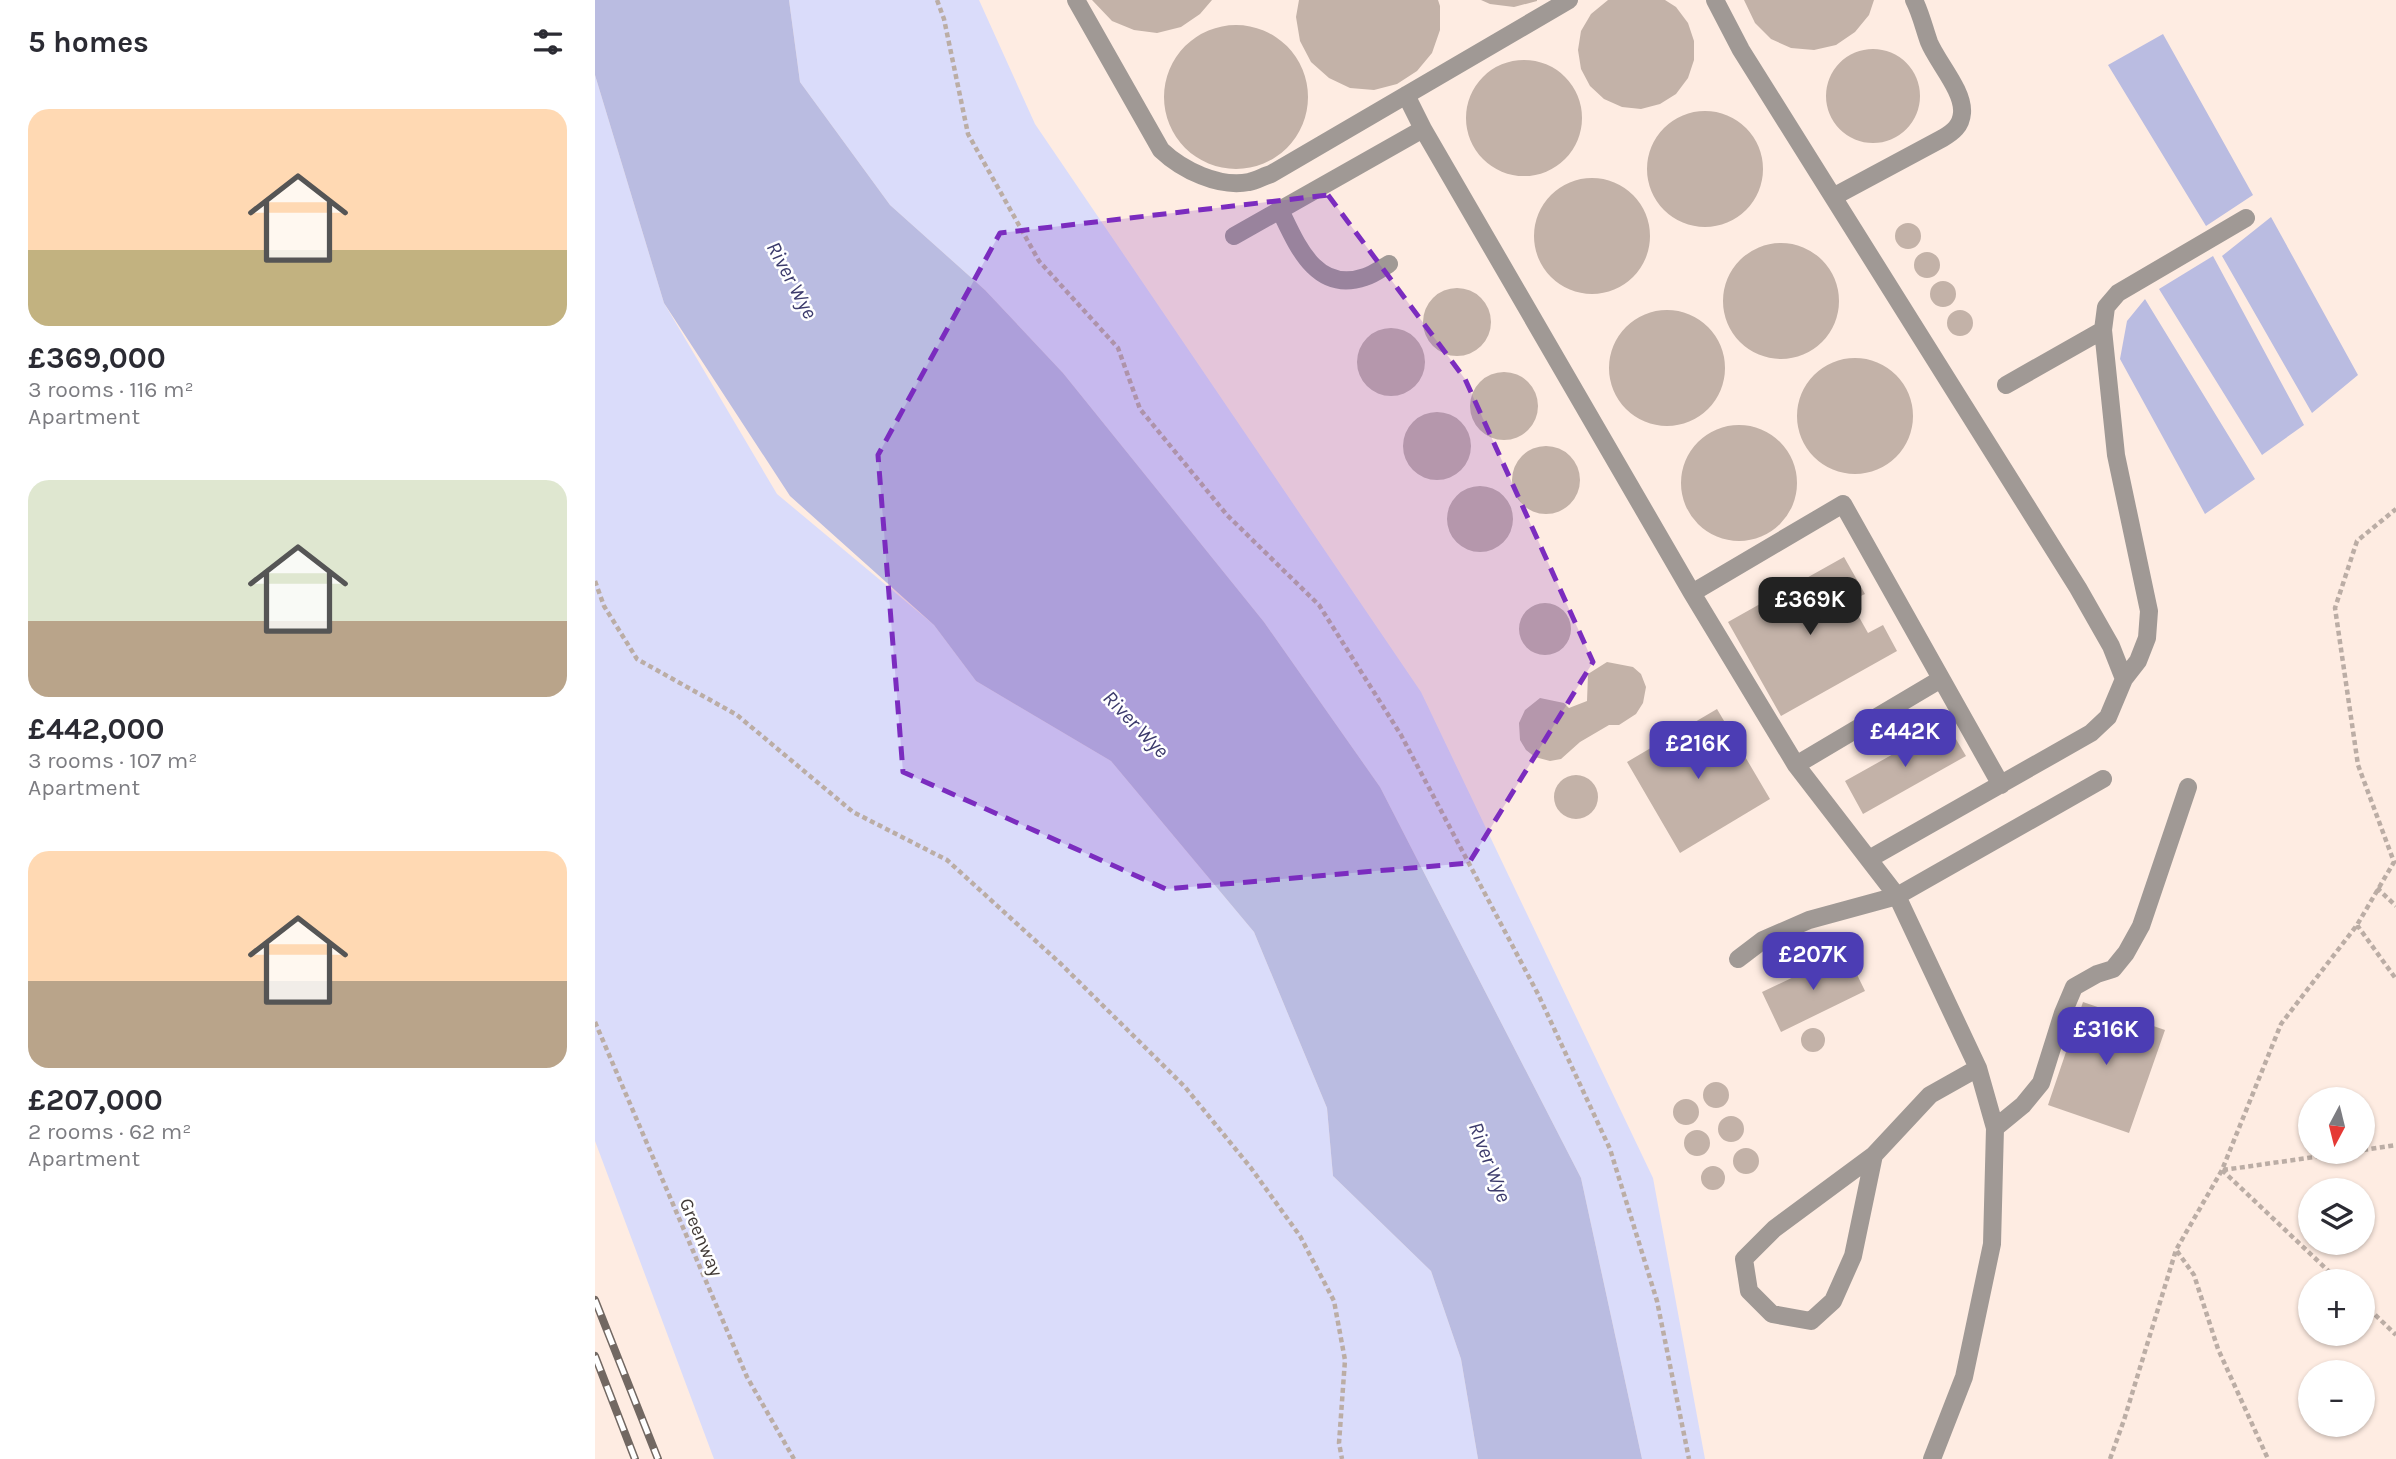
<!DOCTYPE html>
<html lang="en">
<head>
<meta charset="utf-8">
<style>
  :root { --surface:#fff; --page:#f2f2f3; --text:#2b2b33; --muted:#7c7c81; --accent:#4c3db4 }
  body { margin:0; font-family:Karla,sans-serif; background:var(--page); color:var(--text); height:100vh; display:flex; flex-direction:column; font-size:26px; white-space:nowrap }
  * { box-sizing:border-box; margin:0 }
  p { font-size:23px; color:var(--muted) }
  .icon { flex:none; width:38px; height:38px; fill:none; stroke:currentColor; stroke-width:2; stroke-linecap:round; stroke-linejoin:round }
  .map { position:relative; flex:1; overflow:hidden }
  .details { display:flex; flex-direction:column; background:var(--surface); width:595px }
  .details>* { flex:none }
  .needle { width:46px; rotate:187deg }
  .tools { position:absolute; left:1703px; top:1087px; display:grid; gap:14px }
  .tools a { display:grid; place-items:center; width:77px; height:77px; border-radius:50%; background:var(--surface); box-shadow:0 2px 5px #0004; font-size:35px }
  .price { position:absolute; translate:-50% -60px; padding:0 16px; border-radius:14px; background:var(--accent); color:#fff; font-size:23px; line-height:46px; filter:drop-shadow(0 2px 4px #0008) }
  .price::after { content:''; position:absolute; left:50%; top:42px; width:21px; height:16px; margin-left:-10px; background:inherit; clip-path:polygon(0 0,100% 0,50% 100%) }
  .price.selected { background:#222; color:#fff }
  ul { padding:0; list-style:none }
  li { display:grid; align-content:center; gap:14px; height:371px; padding:0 28px }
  li span { display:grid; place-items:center; height:217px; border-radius:21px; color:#555 }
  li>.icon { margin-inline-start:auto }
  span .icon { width:126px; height:126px; fill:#fffc; stroke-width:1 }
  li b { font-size:30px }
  h2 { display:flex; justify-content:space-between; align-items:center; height:84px; padding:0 28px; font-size:30px }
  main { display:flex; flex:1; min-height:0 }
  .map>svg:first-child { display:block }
  .green { fill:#dadcfa }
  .water { fill:#babce1 }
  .building { fill:#c3b2a8 }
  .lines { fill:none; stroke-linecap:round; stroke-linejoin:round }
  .path { stroke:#bbada5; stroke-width:4.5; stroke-dasharray:5 3.5; stroke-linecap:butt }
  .minor { stroke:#a09995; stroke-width:18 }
  .rail-casing { stroke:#726862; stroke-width:8 }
  .rail { stroke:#fff; stroke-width:5; stroke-dasharray:16; stroke-linecap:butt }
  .marked { fill:#7b2cbf; fill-opacity:0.2; stroke:#7b2cbf; stroke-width:5; stroke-dasharray:14 9; stroke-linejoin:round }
  .labels { text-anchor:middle; stroke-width:5; stroke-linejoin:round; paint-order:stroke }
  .street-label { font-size:19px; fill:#423b37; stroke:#fff }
  .water-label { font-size:21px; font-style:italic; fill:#3c3b6c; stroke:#fff }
</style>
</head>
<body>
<main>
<section class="details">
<h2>5 homes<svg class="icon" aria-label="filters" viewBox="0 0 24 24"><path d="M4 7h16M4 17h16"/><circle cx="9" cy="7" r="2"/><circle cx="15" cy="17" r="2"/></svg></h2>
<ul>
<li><span style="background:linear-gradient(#ffd9b3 65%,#c2b280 0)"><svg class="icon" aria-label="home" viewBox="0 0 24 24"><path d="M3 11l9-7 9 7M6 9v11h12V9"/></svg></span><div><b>£369,000</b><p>3 rooms · 116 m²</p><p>Apartment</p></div></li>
<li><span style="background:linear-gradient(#dfe7d0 65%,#b9a48a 0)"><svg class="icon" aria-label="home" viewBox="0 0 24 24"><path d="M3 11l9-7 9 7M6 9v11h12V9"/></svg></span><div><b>£442,000</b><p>3 rooms · 107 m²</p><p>Apartment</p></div></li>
<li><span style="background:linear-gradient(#ffd9b3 60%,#b9a48a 0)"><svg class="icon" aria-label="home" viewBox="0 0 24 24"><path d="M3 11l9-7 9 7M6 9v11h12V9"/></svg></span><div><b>£207,000</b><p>2 rooms · 62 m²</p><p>Apartment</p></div></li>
</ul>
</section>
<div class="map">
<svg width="1801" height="1459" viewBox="0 0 1801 1459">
  <rect width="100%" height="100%" fill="#feece2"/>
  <path class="green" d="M194,0H384L440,124L826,692L1058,1178L1110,1459H1047L986,1178L785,787L669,622L468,373L390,290L295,205L205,82Z
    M0,75L69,303L182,494L339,625L381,681L516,761L659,932L732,1108L738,1176L836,1271L866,1359L883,1459H119L0,1141Z"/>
  <path class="water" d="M0,0H194L205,82L295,205L390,290L468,373L669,622L785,787L986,1178L1047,1459H883L866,1359L836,1271L738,1176L732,1108L659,932L516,761L381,681L339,625L195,496L69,303L0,75Z
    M1568,34L1658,195L1611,226L1513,65Z
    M1676,217L1763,375L1717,413L1627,256Z
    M1618,256L1709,425L1667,455L1564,289Z
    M1550,299L1660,479L1610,514L1525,359L1532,321Z"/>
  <path class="building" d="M497,0H617L605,14L586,27L562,33L539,30L517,21Z
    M704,0H843L845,6V30L837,53L822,71L802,84L779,90L755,88L734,78L716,62L705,41L701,17Z
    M886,0H942V1L919,7L895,4Z
    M1013,0H1070L1081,7L1093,23L1099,41V60L1093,78L1081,94L1065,104L1046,109L1027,107L1009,99L995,86L986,69L983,50L986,31L996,14Z
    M1149,0H1279L1274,15L1260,32L1241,45L1219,50L1196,48L1176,39L1160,23Z
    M569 97a72 72 0 1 1 144 0a72 72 0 1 1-144 0Z
    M1231 96a47 47 0 1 1 94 0a47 47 0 1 1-94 0Z
    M871 118a58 58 0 1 1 116 0a58 58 0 1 1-116 0Z
    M1052 169a58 58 0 1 1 116 0a58 58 0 1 1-116 0Z
    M939 236a58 58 0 1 1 116 0a58 58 0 1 1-116 0Z
    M1300 236a13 13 0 1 1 26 0a13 13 0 1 1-26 0Z
    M1128 301a58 58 0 1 1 116 0a58 58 0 1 1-116 0Z
    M1319 265a13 13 0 1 1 26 0a13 13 0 1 1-26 0Z
    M1335 294a13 13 0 1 1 26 0a13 13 0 1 1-26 0Z
    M828 322a34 34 0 1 1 68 0a34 34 0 1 1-68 0Z
    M1014 368a58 58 0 1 1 116 0a58 58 0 1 1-116 0Z
    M1352 323a13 13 0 1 1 26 0a13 13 0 1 1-26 0Z
    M762 362a34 34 0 1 1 68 0a34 34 0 1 1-68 0Z
    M1202 416a58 58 0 1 1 116 0a58 58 0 1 1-116 0Z
    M875 406a34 34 0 1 1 68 0a34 34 0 1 1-68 0Z
    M808 446a34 34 0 1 1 68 0a34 34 0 1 1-68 0Z
    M1086 483a58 58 0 1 1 116 0a58 58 0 1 1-116 0Z
    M917 480a34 34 0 1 1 68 0a34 34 0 1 1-68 0Z
    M852 519a33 33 0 1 1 66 0a33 33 0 1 1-66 0Z
    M1249,557L1270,594L1255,601L1273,633L1288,625L1302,651L1186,716L1133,622Z
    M924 629a26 26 0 1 1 52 0a26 26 0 1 1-52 0Z
    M1012,662L1038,667L1046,674L1051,687L1048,703L1041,714L1024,725H1014L985,742L966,759L955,761L940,757L931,750L925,740L924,723L930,710L945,698L969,703L974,708L992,701L993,674Z
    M1122,709L1175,799L1085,853L1032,762Z
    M1352,724L1371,756L1268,814L1250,781Z
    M959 797a22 22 0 1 1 44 0a22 22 0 1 1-44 0Z
    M1251,952L1270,991L1186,1032L1167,992Z
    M1488,1002L1570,1030L1534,1133L1453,1105Z
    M1206 1040a12 12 0 1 1 24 0a12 12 0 1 1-24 0Z
    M1108 1095a13 13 0 1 1 26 0a13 13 0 1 1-26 0Z
    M1078 1112a13 13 0 1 1 26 0a13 13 0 1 1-26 0Z
    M1123 1129a13 13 0 1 1 26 0a13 13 0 1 1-26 0Z
    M1089 1143a13 13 0 1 1 26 0a13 13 0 1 1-26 0Z
    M1138 1161a13 13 0 1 1 26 0a13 13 0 1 1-26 0Z
    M1106 1178a12 12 0 1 1 24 0a12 12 0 1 1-24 0Z"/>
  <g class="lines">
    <path class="path" d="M342,0L349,19L373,134L444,261L523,348L545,409L632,515L724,605L806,735L943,994L1015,1149L1062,1301L1094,1459
      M0,581L9,606L42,659L142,715L258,812L352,860L466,964L590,1087L656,1168L705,1236L739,1301L750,1360L744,1443L747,1459
      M1782,888L1801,906
      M1762,925L1801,979
      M0,1022L152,1377L199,1459
      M1768,1150L1801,1145
      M1627,1170L1744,1281
      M1628,1170L1755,1152
      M1582,1251L1599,1275L1623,1349L1673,1459
      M1768,1303L1801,1335
      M1515,1459L1529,1420L1581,1250L1627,1170L1686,1024L1762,925L1799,862L1763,765L1740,608L1762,541L1801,509"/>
    <path class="minor" d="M481,0L566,150C587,170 624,188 654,182C661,181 669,176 676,174L974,0
      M1120,0L1146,50L1483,588L1516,646L1529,679L1513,717L1496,733L1274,859
      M811,95L828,129L1097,593L1201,765L1302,896L1383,1068L1400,1128L1397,1244L1369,1377L1337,1459
      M1238,197L1348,138C1358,132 1366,126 1367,113C1369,91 1342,62 1334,42C1329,28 1326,14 1319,0
      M685,210C702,245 721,294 770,277C778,275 787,268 794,264
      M639,236L828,129
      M1411,385L1508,330
      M1097,593L1248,504L1406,785
      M1529,679L1543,661L1552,638L1554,611L1521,455L1508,330L1511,307L1523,293L1651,218
      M1201,765L1346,679
      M1143,959L1168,940L1214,920L1302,896L1508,779
      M1400,1128L1428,1105L1446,1083L1468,1013L1479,987L1502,974L1518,969L1531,953L1546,926L1593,787
      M1279,1155L1179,1229L1149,1259L1154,1291L1177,1314L1216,1321L1238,1301L1258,1256L1279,1155L1335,1095L1383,1068"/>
    <defs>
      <path id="rail" d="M0,1300L63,1459
        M0,1356L40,1459"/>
    </defs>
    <use href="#rail" class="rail-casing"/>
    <use href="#rail" class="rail"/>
  </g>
  <path class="marked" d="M733,195L870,379L998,662L874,863L571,889L308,772L283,455L405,233Z"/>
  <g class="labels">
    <g class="street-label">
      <text transform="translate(107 1237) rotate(67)" y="7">Greenway</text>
    </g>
    <g class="water-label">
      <text transform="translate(197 280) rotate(62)" y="7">River Wye</text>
      <text transform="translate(541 724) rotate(46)" y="7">River Wye</text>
      <text transform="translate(895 1162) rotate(69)" y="7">River Wye</text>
    </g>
  </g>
</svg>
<div class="tools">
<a><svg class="needle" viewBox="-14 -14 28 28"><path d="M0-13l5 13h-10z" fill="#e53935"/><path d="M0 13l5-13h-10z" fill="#7c7c81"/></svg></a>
<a><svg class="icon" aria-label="layers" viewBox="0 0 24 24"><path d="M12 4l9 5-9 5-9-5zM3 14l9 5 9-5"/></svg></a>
<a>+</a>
<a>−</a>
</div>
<b class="price selected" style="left:1215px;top:637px">£369K</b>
<b class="price" style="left:1310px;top:769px">£442K</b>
<b class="price" style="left:1103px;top:781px">£216K</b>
<b class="price" style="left:1218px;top:992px">£207K</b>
<b class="price" style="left:1511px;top:1067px">£316K</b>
</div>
</main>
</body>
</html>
